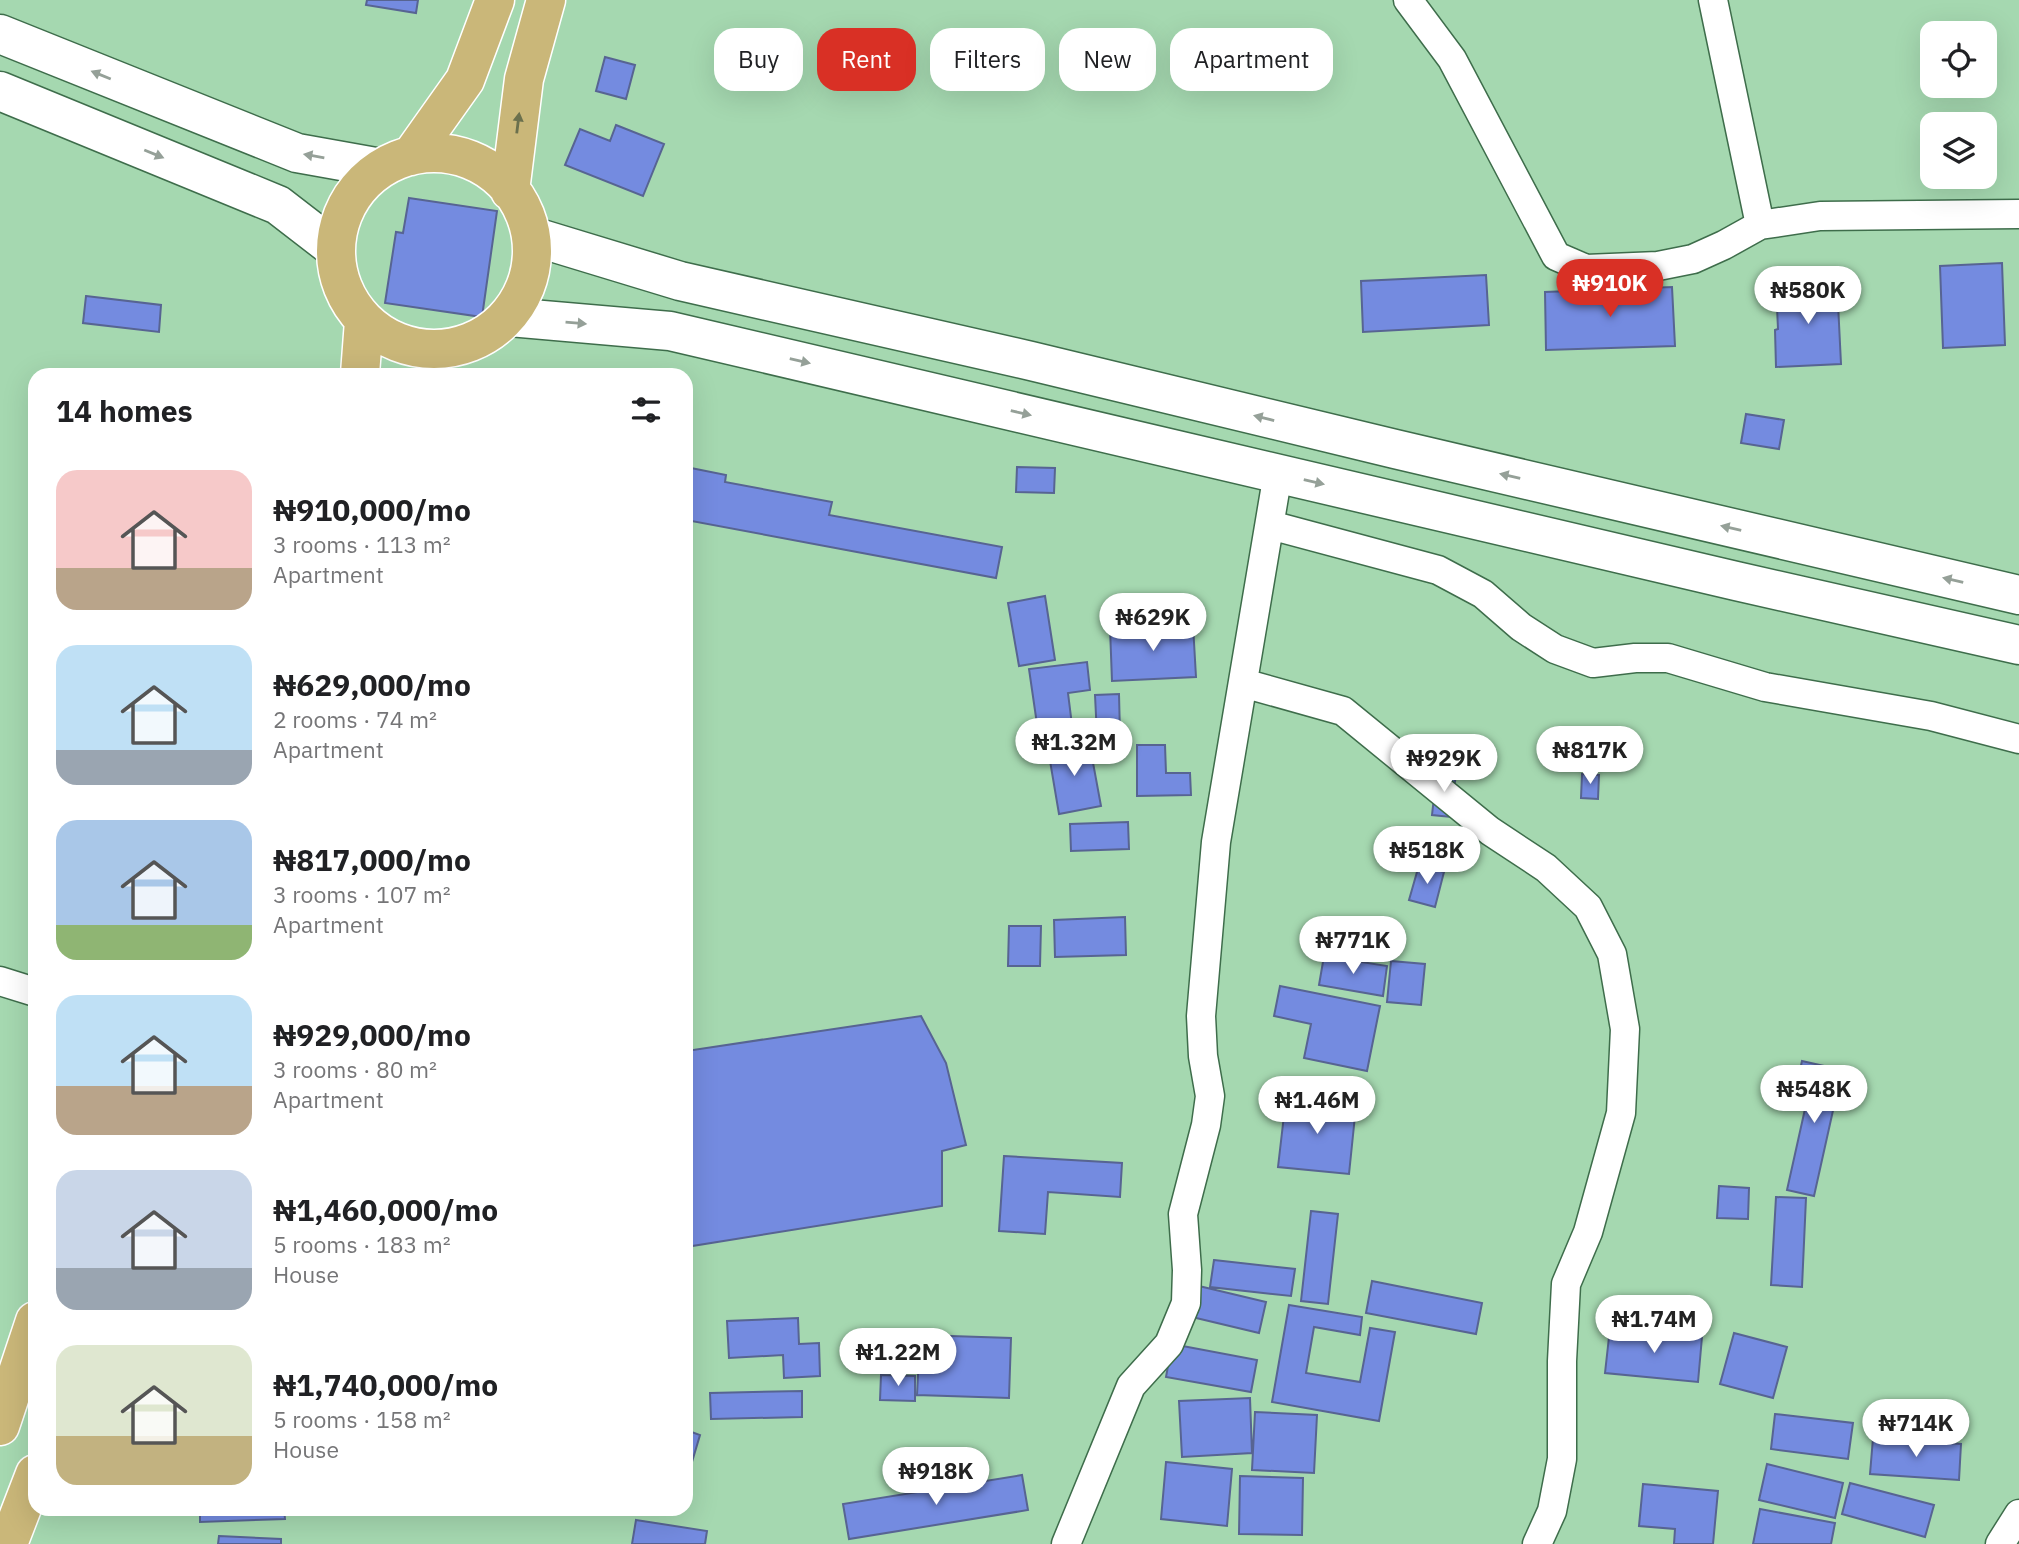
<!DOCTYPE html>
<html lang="en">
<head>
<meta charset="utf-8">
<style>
  :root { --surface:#fff; --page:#f6f6f6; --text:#202124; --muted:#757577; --accent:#d93025 }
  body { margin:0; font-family:"IBM Plex Sans",sans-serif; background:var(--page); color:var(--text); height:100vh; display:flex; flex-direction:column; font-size:26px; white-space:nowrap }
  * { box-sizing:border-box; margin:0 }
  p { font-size:23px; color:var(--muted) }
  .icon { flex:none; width:38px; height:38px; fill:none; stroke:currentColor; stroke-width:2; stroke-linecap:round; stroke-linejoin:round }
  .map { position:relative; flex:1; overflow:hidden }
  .sheet { position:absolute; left:28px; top:368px; width:665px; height:1148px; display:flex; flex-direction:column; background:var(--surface); border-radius:21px; box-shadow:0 7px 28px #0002 }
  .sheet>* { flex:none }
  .top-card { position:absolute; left:714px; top:28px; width:665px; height:63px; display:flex; gap:14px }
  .fabs { position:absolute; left:1920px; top:21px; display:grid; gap:14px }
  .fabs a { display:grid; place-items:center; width:77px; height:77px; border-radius:14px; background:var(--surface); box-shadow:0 7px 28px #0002; font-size:35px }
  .price { position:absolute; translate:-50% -60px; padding:0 16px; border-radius:24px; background:#fff; color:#222; font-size:23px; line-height:46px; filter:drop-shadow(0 2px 4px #0008) }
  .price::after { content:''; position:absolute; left:50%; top:42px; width:21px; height:16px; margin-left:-10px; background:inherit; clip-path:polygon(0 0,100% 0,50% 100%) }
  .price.on { background:var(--accent); color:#fff }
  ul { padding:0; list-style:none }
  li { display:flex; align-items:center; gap:21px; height:175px; padding:0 28px }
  li span { display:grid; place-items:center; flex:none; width:196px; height:140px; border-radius:21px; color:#555 }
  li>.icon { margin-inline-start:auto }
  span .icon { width:84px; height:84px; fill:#fffc; stroke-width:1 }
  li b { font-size:30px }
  h2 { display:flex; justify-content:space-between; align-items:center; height:84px; padding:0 28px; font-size:30px }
  .chip { padding:0 24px; border-radius:21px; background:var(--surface); box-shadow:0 7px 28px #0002; font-size:24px; line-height:63px }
  .chip.on { background:var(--accent); color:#fff }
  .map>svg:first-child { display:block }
  .building { fill:#748be0; stroke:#576492; stroke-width:2 }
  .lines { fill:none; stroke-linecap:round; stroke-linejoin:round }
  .street-casing { stroke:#3e6d4b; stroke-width:31 }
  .secondary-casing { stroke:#3e6d4b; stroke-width:41 }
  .primary-casing { stroke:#fff; stroke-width:41 }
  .street { stroke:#fff; stroke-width:28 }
  .secondary { stroke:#fff; stroke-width:38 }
  .primary { stroke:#cab779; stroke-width:38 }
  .oneway { fill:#95a098 }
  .oneway2 { fill:#6b704d }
</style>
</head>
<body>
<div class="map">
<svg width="2019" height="1544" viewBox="0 0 2019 1544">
  <rect width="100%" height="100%" fill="#a5d8b0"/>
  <path class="building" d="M367,0H418L416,13L366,5Z
    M605,57L635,65L626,99L596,91Z
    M616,125L664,144L643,196L565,165L580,129L610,141Z
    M409,198L497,211L482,317L385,303L396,232L403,233Z
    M2002,263L2005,345L1943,348L1940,266Z
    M1486,275L1489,325L1363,332L1361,281Z
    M1837,283L1841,364L1776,367L1775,330L1778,329L1776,286Z
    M1672,287L1675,346L1546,350L1545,292Z
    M86,296L161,305L159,332L83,323Z
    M1746,414L1784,420L1779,449L1741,443Z
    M686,467L726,475L725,482L832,502L829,515L1002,547L996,578L686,520Z
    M1017,467L1055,468L1054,493L1016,492Z
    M1045,596L1055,660L1019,666L1008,603Z
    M1193,625L1196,677L1112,681L1110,628Z
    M1087,662L1090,690L1068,693L1074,741L1040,745L1029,669Z
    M1119,694L1120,734L1097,736L1095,695Z
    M1089,741L1101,806L1059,814L1048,749Z
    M1137,745H1165L1166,773H1190L1191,795L1137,796Z
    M1437,771L1456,773L1451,817L1432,815Z
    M1582,774L1599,775L1598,799L1581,798Z
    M1128,822L1129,849L1071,851L1070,824Z
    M1419,865L1444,872L1435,907L1409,900Z
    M1125,917L1126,955L1055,957L1054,920Z
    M1009,926H1041L1040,966H1008Z
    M1324,956L1387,966L1383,996L1319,985Z
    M1391,961L1425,964L1421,1005L1387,1002Z
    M1280,986L1380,1006L1367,1071L1304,1058L1311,1024L1274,1016Z
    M921,1016L946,1063L966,1145L942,1151V1206L686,1247V1051Z
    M1802,1061L1842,1070L1814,1196L1787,1190L1809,1091L1796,1088Z
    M1286,1098L1356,1106L1349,1174L1278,1167Z
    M1004,1156L1122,1163L1120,1197L1048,1192L1045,1234L999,1231Z
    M1719,1186L1749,1188L1748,1219L1717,1218Z
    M1776,1197L1806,1198L1802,1287L1771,1285Z
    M1311,1211L1338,1214L1328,1304L1301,1301Z
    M1214,1260L1295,1269L1291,1296L1210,1287Z
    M1178,1281L1266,1302L1259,1333L1171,1312Z
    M1372,1281L1482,1303L1476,1334L1366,1313Z
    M1289,1305L1362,1317L1360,1335L1314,1327L1306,1373L1360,1382L1370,1328L1395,1332L1379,1421L1272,1402Z
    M798,1318L799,1344L819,1343L820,1376L784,1378L783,1355L729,1358L727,1321Z
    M1610,1328L1702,1337L1698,1382L1605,1373Z
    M1734,1333L1787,1347L1773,1398L1720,1384Z
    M920,1335L1011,1338L1009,1398L917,1395Z
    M1172,1344L1257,1360L1251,1392L1166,1377Z
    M881,1375L915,1376V1401L880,1400Z
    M802,1391V1417L711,1419L710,1393Z
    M1250,1398L1252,1453L1182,1457L1179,1401Z
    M1255,1412L1317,1415L1314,1473L1252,1470Z
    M1775,1414L1853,1423L1848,1459L1771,1449Z
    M686,1430L700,1435L686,1482Z
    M1873,1438L1961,1444L1959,1480L1870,1474Z
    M1166,1462L1232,1469L1227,1526L1161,1519Z
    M1767,1464L1843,1483L1835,1518L1759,1500Z
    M1022,1475L1028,1510L849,1539L843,1504Z
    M1240,1476L1303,1478L1302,1535L1239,1534Z
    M1850,1483L1934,1505L1925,1537L1842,1514Z
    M1643,1484L1718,1491L1713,1544H1674L1675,1529L1639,1526Z
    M200,1508H284L285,1519L200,1522Z
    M1760,1509L1835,1523L1831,1544H1753Z
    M636,1520L707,1531L705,1544H632Z
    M219,1536L281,1539V1544H218Z"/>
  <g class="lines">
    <defs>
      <path id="street" d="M1408,0L1452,59L1556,256L1586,269L1658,266L1693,259L1724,245L1760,225L1820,216L2019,214
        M1713,0L1760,225
        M1270,525L1438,570L1483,594L1521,627L1555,649L1593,663L1635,658H1668L1765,687L1931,716L2019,739
        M1243,683L1343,711L1490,831L1546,868L1588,907L1612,954L1625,1029L1621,1113L1588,1232L1566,1284L1562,1361V1459L1552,1511L1537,1544
        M0,981L35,992
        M1066,1544L1131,1386L1169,1344L1186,1303L1187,1270L1183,1214L1206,1125L1210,1096L1203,1056L1201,1016L1216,842L1278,473
        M2000,1544L2019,1514"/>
      <path id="secondary" d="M0,34L297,153L381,168
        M0,91L278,205L335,249
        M532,236L680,281L1031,361L1395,449L2019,595
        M508,317L670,331L1736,581L2019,645"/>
      <path id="primary" d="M336 251a98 98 0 1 1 196 0a98 98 0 1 1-196 0Z
        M411,156L465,80L495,0
        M510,191L524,79L546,0
        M360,374L364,321
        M0,1426L35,1321
        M8,1544L35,1474"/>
    </defs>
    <use href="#street" class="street-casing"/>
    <use href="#secondary" class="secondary-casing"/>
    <use href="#primary" class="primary-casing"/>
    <use href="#street" class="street"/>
    <use href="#secondary" class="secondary"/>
    <use href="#primary" class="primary"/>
  </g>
  <defs><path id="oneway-solid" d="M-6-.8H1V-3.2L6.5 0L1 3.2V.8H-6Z" transform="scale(1.75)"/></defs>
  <g class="oneway">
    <use href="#oneway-solid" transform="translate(101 75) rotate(-158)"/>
    <use href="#oneway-solid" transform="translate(154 154) rotate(22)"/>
    <use href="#oneway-solid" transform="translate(314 156) rotate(-170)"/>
    <use href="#oneway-solid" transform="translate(576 323) rotate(5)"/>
    <use href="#oneway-solid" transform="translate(800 361) rotate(13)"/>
    <use href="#oneway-solid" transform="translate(1021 413) rotate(13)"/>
    <use href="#oneway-solid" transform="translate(1264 418) rotate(-166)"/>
    <use href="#oneway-solid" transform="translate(1510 476) rotate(-167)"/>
    <use href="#oneway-solid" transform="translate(1314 482) rotate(13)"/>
    <use href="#oneway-solid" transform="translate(1731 528) rotate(-167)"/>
    <use href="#oneway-solid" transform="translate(1953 580) rotate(-167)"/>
  </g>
  <use class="oneway2" href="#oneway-solid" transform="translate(518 123) rotate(-83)"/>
</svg>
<div class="fabs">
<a><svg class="icon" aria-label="locate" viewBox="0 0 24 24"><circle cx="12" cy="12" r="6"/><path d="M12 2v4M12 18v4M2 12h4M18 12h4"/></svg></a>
<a><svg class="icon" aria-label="layers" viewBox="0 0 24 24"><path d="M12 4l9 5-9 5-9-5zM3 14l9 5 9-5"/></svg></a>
</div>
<b class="price on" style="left:1610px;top:319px">₦910K</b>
<b class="price" style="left:1808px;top:326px">₦580K</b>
<b class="price" style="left:1153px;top:653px">₦629K</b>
<b class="price" style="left:1074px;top:778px">₦1.32M</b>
<b class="price" style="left:1590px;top:786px">₦817K</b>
<b class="price" style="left:1444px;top:794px">₦929K</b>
<b class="price" style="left:1427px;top:886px">₦518K</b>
<b class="price" style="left:1353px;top:976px">₦771K</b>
<b class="price" style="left:1814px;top:1125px">₦548K</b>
<b class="price" style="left:1317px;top:1136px">₦1.46M</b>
<b class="price" style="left:1654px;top:1355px">₦1.74M</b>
<b class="price" style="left:898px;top:1388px">₦1.22M</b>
<b class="price" style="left:1916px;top:1459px">₦714K</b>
<b class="price" style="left:936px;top:1507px">₦918K</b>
<div class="top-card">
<a class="chip">Buy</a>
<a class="chip on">Rent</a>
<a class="chip">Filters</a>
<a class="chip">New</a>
<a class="chip">Apartment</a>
</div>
<section class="sheet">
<h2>14 homes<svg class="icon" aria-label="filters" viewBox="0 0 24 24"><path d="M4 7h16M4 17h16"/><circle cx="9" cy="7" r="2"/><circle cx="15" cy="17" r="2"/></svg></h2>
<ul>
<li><span style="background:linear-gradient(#f6c9c9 70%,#b9a48a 0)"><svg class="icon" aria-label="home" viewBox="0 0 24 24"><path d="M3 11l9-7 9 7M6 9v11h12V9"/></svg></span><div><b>₦910,000/mo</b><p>3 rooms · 113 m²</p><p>Apartment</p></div></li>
<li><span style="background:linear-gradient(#bfe0f5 75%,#9aa5b1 0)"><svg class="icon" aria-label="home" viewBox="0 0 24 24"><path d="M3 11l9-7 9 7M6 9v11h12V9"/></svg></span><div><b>₦629,000/mo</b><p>2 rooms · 74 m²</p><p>Apartment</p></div></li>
<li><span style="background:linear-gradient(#a9c7e8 75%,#8fb573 0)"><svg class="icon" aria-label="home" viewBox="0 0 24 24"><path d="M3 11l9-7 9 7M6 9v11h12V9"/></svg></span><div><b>₦817,000/mo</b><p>3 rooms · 107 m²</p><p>Apartment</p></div></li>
<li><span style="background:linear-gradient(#bfe0f5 65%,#b9a48a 0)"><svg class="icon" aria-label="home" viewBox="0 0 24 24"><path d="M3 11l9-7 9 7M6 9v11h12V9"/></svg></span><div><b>₦929,000/mo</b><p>3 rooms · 80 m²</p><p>Apartment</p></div></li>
<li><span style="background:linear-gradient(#c9d6e8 70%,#9aa5b1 0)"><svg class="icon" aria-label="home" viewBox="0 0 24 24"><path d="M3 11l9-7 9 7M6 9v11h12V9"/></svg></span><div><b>₦1,460,000/mo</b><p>5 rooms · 183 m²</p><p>House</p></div></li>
<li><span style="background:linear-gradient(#dfe7d0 65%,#c2b280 0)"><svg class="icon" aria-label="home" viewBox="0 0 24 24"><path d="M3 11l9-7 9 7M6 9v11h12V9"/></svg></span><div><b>₦1,740,000/mo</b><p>5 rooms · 158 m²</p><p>House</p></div></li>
</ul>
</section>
</div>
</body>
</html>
